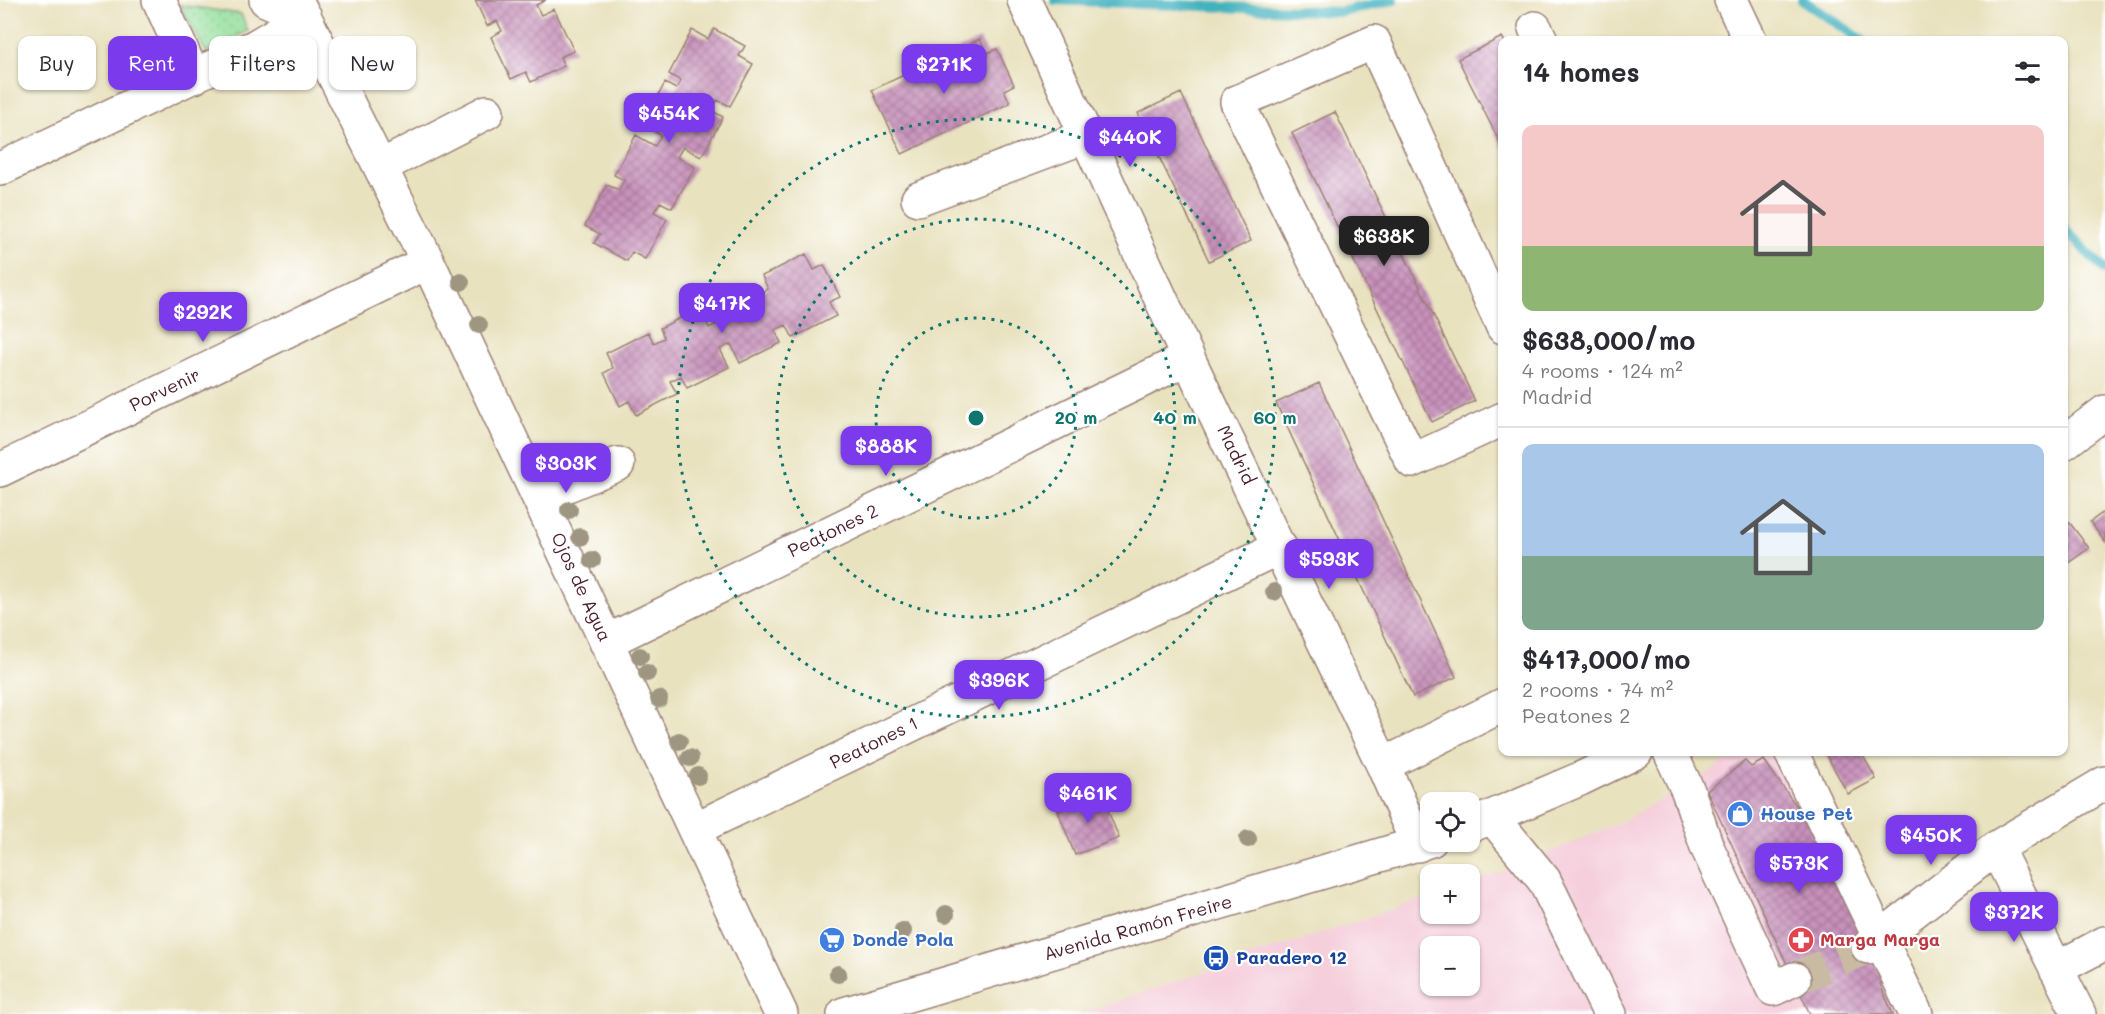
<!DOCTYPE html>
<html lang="en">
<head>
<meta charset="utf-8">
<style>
  :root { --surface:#fff; --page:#f2f2f3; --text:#2b2b33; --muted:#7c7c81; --line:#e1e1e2; --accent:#7c3aed }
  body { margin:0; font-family:Mali,sans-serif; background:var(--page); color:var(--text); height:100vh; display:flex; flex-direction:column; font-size:22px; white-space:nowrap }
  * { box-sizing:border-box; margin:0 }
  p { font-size:20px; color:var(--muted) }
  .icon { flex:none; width:33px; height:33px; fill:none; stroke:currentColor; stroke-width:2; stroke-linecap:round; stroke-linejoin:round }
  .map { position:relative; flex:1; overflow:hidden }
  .panel { position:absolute; left:1498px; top:36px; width:570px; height:720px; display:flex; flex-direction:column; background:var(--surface); border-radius:12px; box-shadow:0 2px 4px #0004 }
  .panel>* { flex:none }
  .guide { position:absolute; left:18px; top:36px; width:570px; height:54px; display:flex; gap:12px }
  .tools { position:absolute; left:1420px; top:792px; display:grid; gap:12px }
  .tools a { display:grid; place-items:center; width:60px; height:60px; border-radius:12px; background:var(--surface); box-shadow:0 2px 4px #0004; font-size:30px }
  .price { position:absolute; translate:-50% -51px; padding:0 14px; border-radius:12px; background:var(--accent); color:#fff; font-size:20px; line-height:39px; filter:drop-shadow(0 2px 3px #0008) }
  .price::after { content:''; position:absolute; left:50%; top:36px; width:18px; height:14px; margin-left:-9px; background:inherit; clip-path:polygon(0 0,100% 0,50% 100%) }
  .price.on { background:#222; color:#fff }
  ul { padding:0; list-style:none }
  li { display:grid; align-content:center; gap:12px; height:318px; padding:0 24px }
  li+li { border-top:2px solid var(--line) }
  li span { display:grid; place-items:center; height:186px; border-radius:12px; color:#555 }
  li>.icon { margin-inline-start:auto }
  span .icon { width:108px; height:108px; fill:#fffc; stroke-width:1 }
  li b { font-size:26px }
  h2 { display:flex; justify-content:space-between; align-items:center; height:72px; padding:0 24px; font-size:26px }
  .pill { padding:0 21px; border-radius:12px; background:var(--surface); box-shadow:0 2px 4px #0004; font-size:21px; line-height:54px }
  .pill.on { background:var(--accent); color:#fff }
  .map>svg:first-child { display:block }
  .built { fill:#f5cfdc; fill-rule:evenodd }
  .grass { fill:url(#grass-dots); stroke:#6e7e62; stroke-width:1.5 }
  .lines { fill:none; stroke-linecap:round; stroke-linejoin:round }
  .stream { stroke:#43b2bf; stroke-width:10 }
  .building { fill:url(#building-cross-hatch) }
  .minor-tunnel { stroke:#c9bba1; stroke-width:33; stroke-dasharray:33 16; stroke-linecap:butt }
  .minor-casing { stroke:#9a8075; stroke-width:36 }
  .major-casing { stroke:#9a8075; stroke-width:36 }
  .minor { stroke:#fff; stroke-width:33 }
  .major { stroke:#fff; stroke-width:33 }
  .tree { fill:#9e9680 }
  .ring { fill:none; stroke:#0f766e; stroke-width:3; stroke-dasharray:3 6 }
  .labels { text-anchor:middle; stroke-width:4.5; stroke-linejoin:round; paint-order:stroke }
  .street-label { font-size:18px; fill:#4a1f2b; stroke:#fff }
  .shop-label { font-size:18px; font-weight:bold; fill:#366cbe; stroke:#fff; text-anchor:start }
  .health-label { font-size:18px; font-weight:bold; fill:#be3a42; stroke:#fff; text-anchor:start }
  .transit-label { font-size:18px; font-weight:bold; fill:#164399; stroke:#fff; text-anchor:start }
  .centre { fill:#0f766e; stroke:#fff; stroke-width:3 }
  .ring-label { font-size:18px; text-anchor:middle; font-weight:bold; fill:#0f766e; stroke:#fff; stroke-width:4.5; stroke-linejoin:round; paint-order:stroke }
</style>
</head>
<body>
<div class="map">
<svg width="2105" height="1014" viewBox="0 0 2105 1014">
  <defs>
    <pattern id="grass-dots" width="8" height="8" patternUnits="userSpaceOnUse" patternTransform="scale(1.5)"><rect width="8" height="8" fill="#92de9a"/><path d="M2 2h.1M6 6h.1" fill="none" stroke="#7fbe85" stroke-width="1.8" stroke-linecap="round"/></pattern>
    <pattern id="building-cross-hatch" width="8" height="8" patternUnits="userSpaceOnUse" patternTransform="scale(1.5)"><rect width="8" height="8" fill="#c892bb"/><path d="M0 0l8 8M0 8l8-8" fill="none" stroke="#a47798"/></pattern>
  </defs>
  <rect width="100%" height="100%" fill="#fff"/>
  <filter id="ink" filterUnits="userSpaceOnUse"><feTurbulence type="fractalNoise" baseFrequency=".0167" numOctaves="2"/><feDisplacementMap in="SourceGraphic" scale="12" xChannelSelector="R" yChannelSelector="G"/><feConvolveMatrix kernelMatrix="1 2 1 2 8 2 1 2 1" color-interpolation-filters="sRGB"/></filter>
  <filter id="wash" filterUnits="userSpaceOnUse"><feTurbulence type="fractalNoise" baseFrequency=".008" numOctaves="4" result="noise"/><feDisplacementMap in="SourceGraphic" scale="24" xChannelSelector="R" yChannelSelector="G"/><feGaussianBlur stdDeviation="1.35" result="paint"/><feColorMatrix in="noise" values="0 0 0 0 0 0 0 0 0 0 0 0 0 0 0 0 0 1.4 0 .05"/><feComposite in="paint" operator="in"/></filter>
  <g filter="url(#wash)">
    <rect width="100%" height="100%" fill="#e9e2bf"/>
    <path class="built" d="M1738,752H1808L1932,1014H1079L1431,896V914H1470V883L1505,871L1619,823L1710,772ZM1431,946H1470V986H1431Z"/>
    <path class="grass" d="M180,5L241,14L248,31L206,52Z"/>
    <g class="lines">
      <path class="stream" d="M1055,0L1340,12L1393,0
        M1802,0L1862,40
        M2064,229L2105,270"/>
    </g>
    <g id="blocks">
      <path class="building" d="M475,0H546L536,5L541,15L554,9L574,51L560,57L564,66L531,82L526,72L511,79L491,37L502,31L497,21L487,26Z
        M714,29L745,46L739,56L753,64L730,106L717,100L711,110L723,117L701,157L683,147L677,157L695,167L672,208L660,202L654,212L667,219L645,259L632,252L627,261L594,243L600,234L585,226L607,185L619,190L624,180L614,175L636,135L655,146L658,140L661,135L642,125L665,83L676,89L681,81L669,74L692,30L708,39Z
        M1502,37L1504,40L1503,149L1458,59Z
        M980,39L987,53L997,49L1014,85L1004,90L1010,103L902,154L872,90Z
        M1181,93L1251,241L1209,261L1138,113Z
        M1335,112L1475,401L1432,422L1292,133Z
        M806,254L814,270L824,265L840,297L829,302L836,316L793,338L786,325L775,330L781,343L740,363L731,344L720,349L729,367L687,388L681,376L670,381L677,394L636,415L629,401L620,406L604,373L613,368L606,353L648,332L654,343L664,338L660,328L700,308L709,328L720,322L711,303L753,282L759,293L768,289L762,276Z
        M1319,383L1456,677L1413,697L1276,403Z
        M2105,511V542L2090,522Z
        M2069,522L2089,548L2064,566V526Z
        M1825,752H1861L1876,779L1848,794Z
        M1764,760L1801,813L1806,809L1884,982L1880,984L1893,1014H1810L1707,791L1745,761L1751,767Z
        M1101,793L1119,838L1075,855L1058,811Z"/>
    </g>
  </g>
  <g filter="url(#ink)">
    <use href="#blocks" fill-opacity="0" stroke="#9a8075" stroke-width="1.5"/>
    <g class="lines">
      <path class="minor-tunnel" d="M1794,979L1868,947"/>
      <defs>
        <path id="minor" d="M159,0L194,77
          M266,0L305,17
          M296,0L428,262L781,1014
          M1024,0L1188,358L1383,765L1418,845
          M1535,28L1541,40
          M380,167L487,112
          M0,169L256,46L305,17
          M918,199L1087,136
          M1503,327L1374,42L1237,102L1412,461L1503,419
          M0,470L428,262
          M539,497L618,464
          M606,642L1188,358
          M1670,752L1688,791L1707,847L1773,989L1794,979
          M1791,752L1916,1014
          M1383,765L1503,705
          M1493,818L1544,880L1610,1014
          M695,829L1280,547
          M1996,848L2079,1014
          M1868,947L1996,848L2105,783
          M2056,969L2105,943"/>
        <path id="major" d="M1731,0L1750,40
          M2064,443L2105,412
          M1470,826L1580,779L1636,752
          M844,1014L1431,840"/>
      </defs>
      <use href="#minor" class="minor-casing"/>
      <use href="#major" class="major-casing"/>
      <use href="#minor" class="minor"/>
      <use href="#major" class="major"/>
    </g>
    <g class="tree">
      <circle cx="461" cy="282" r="9"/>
      <circle cx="479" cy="325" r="9"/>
      <circle cx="569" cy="510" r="9"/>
      <circle cx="580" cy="537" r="9"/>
      <circle cx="592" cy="560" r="9"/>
      <circle cx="1274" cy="592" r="9"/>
      <circle cx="640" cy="656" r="9"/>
      <circle cx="647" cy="673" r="9"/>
      <circle cx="659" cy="699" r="9"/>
      <circle cx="679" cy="741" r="9"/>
      <circle cx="690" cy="758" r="9"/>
      <circle cx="698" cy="776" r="9"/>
      <circle cx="1248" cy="839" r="9"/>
      <circle cx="946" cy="914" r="9"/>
      <circle cx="903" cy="931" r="9"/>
      <circle cx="838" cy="974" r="9"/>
    </g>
  </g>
  <g class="ring">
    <circle cx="976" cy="418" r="100"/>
    <circle cx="976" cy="418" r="199"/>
    <circle cx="976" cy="418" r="299"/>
  </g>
  <defs>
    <symbol id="shop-disc" viewBox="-11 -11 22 22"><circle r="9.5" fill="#3f7fe0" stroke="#fff"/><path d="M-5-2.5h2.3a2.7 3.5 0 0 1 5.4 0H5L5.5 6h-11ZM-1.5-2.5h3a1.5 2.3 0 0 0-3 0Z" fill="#fff"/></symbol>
    <symbol id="supermarket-disc" viewBox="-11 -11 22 22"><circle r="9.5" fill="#3f7fe0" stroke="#fff"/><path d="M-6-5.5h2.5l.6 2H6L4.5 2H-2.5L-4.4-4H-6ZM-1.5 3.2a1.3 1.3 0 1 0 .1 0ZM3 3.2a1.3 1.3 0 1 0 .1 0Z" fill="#fff"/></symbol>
    <symbol id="pharmacy-disc" viewBox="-11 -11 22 22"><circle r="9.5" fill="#e0444e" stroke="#fff"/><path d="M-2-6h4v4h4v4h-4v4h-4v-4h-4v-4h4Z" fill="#fff"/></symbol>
    <symbol id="bus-disc" viewBox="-11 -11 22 22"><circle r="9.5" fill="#1a4fb4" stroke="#fff"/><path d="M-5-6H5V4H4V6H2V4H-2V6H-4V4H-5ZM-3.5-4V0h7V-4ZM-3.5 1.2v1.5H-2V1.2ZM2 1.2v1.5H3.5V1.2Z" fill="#fff"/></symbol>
  </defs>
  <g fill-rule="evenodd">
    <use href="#shop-disc" x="1725" y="799" width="30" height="30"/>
    <use href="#supermarket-disc" x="817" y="925" width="30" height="30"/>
    <use href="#pharmacy-disc" x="1786" y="925" width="30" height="30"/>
    <use href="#bus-disc" x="1201" y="943" width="30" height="30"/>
  </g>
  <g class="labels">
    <g class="street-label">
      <text transform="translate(165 390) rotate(-26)" y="6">Porvenir</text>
      <text transform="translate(1236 455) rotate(64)" y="6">Madrid</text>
      <text transform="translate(833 531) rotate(-26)" y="6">Peatones 2</text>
      <text transform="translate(581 587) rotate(65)" y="6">Ojos de Agua</text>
      <text transform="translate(874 743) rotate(-26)" y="6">Peatones 1</text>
      <text transform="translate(1138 928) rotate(-16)" y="6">Avenida Ramón Freire</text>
    </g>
    <g class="shop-label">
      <text x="1760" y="820">House Pet</text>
      <text x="852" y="946">Donde Pola</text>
    </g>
    <g class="health-label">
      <text x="1820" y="946">Marga Marga</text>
    </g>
    <g class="transit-label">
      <text x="1236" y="964">Paradero 12</text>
    </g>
  </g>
  <circle cx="976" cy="418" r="9" class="centre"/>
  <g class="ring-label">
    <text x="1076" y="424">20 m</text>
    <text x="1175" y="424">40 m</text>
    <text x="1275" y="424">60 m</text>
  </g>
</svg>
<div class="tools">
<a><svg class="icon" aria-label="locate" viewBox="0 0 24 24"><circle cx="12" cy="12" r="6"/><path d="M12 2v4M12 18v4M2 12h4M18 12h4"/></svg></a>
<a>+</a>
<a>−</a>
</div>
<b class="price" style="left:944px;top:95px">$271K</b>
<b class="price" style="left:669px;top:144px">$454K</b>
<b class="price" style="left:1130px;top:168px">$440K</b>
<b class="price on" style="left:1384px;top:267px">$638K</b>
<b class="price" style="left:722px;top:334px">$417K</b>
<b class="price" style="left:203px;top:343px">$292K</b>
<b class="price" style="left:886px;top:477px">$888K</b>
<b class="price" style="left:566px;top:494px">$303K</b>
<b class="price" style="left:1329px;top:590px">$593K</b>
<b class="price" style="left:999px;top:711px">$396K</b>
<b class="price" style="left:1088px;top:824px">$461K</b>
<b class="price" style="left:1931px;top:866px">$450K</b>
<b class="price" style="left:1799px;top:894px">$573K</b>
<b class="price" style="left:2014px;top:943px">$372K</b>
<div class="guide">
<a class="pill">Buy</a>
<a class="pill on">Rent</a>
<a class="pill">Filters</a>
<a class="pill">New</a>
</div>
<section class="panel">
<h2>14 homes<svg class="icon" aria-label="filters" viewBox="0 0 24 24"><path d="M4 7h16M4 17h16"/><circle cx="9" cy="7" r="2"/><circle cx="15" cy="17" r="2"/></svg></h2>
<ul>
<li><span style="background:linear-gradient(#f6c9c9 65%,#8fb573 0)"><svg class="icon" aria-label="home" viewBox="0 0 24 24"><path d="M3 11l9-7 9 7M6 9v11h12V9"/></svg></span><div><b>$638,000/mo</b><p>4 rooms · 124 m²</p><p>Madrid</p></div></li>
<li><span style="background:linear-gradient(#a9c7e8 60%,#7fa58c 0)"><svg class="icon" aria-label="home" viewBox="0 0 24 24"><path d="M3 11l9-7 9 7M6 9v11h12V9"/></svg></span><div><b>$417,000/mo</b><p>2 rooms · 74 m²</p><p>Peatones 2</p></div></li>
</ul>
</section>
</div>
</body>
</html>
